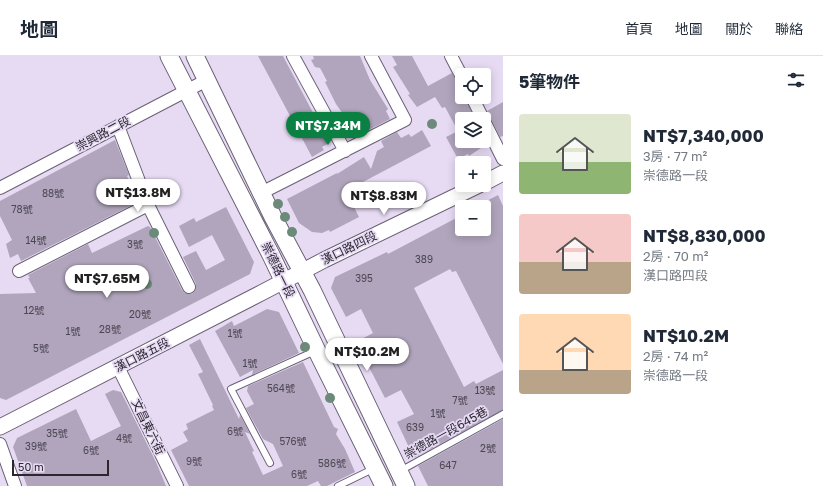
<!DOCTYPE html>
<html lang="zh-TW">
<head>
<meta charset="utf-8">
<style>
  :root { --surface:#fff; --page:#f6f6f7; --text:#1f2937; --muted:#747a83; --line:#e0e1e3; --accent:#0b8043 }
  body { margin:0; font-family:"Golos Text","Noto Sans TC",sans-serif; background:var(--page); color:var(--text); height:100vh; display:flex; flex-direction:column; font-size:15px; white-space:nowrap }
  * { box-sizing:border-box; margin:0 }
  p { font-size:13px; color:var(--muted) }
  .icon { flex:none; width:22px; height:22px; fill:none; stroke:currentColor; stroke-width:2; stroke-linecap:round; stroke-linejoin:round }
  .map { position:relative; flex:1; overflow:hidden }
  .details { display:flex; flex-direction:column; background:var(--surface); width:320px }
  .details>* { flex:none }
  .controls { position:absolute; left:455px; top:12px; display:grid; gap:8px }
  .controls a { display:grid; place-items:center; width:36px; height:36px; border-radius:4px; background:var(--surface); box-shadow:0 2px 10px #0003; font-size:20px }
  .scale { position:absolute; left:12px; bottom:10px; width:97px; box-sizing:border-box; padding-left:4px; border:2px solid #2b2730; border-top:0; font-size:11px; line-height:14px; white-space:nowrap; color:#2b2730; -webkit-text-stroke:3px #e7dbf4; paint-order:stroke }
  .price { position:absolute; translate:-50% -34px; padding:0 9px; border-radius:14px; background:#fff; color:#222; font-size:13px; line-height:26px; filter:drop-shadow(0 1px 2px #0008) }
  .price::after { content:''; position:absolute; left:50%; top:24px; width:12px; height:9px; margin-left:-6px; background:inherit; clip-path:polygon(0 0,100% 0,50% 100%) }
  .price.on { background:var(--accent); color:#fff }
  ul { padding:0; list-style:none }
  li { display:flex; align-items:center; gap:12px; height:100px; padding:0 16px }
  li span { display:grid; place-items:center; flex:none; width:112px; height:80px; border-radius:4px; color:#555 }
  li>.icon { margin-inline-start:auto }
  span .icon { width:48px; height:48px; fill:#fffc; stroke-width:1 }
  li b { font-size:17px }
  h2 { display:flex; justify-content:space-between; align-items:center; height:48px; padding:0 16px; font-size:17px }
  header { display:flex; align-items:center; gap:24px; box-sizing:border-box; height:56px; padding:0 20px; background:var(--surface); border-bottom:1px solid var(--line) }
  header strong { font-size:19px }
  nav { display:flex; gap:22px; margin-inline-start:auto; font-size:14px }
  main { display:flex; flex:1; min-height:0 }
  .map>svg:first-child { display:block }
  .building { fill:#b0a5bc }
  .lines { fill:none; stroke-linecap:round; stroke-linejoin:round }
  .service-casing { stroke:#6a6075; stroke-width:8 }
  .minor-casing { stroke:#6a6075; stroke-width:14 }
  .tertiary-casing { stroke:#6a6075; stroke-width:17 }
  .secondary-casing { stroke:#6a6075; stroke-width:19 }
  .service { stroke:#fff; stroke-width:6 }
  .minor { stroke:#fff; stroke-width:12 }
  .tertiary { stroke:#fff; stroke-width:15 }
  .secondary { stroke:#fff; stroke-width:17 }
  .tree { fill:#6b8a79 }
  .labels { text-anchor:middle; stroke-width:3.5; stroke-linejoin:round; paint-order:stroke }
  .number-label { font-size:10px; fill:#4c4653 }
  .street-label { font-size:12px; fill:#2b2730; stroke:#e7dbf4 }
</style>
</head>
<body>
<header>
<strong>地圖</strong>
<nav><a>首頁</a><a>地圖</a><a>關於</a><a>聯絡</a></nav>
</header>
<main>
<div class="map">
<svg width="503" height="430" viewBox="0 0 503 430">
  <rect width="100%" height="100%" fill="#e7dbf4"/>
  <path class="building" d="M258,0H283L329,87L322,91L324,94L312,101Z
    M313,0H360L370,24L388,53L386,55L390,63L355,81L352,79L347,70L350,68L336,48L325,26L327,25L320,12L315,11L311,4L314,3Z
    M392,0H412L428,30L452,17L456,25L462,30V41H465L475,63H462V85H484V82L487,88L469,100L468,98L458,103L446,81L458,75L445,51L442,52L435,41L417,51L408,39L410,38L393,11L397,9Z
    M503,46V80L500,81L487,55Z
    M422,74L431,90L346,135L359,161L330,176L329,174L322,177L312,176L299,167L287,143L337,117V118L364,101L371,113L377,95L384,91L381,85L397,76L401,82L409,78L411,81Z
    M115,84L129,119L127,120L130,127L125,130L134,148L21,205L18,198L10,202L6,188L12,184L0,160V145Z
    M498,139L503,150V308L456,215L452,216L450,213L414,232L464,331L474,325L476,328L503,314V354L414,402L397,366L414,358L401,334L385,342L356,286L373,277L361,253L346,261L331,232L335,221L387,196L388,198L462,159V173H484V151H475Z
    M226,151L254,206L250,218L6,344L0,342V238L36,237L28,222H30L28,219L88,188L92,197L148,170L150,171L182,234L185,237L192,238L195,235L196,228L183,201L196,195L206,214L225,204L212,179L189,191L179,170L194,162L196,166Z
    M267,253L279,256L299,297L252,319L253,314L240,321L215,275L232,265L234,270Z
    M200,283L239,363L240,359L250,378L245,376L254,395L252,396L263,419L283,410L273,388L263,383L246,352L254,348L247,335L248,330L303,306L334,371L338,373L336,378L345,393L355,416L327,430H321L318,425L307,430H189L171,394L188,385L183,376L188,373L186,368L214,354L212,350L213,349L198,318L203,316L189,289Z
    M113,334L121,336L156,406L166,430H27L13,391L17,382L76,353L91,385L121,370L105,338Z
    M503,363V430H428L418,410Z"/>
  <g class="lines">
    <defs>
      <path id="service" d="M270,407L231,333L315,295
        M400,415L503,358
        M338,430L373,413"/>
      <path id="minor" d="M293,0L345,95
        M451,0L462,21
        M472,41L483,63
        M484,65L503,103
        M118,70L148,149L189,231
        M0,132L207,24
        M261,137L405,64L371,0
        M19,215L148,149
        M118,311L177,430
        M0,388L15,430"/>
      <path id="tertiary" d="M484,127L503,117
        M0,371L263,236L324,204L479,129"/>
      <path id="secondary" d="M169,0L271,199L317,295L384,430
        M195,0L273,161L312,234L406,430"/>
    </defs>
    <use href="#service" class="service-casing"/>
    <use href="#minor" class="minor-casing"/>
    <use href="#tertiary" class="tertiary-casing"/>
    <use href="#secondary" class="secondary-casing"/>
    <use href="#service" class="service"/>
    <use href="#minor" class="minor"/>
    <use href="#tertiary" class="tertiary"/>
    <use href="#secondary" class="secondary"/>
  </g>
  <g class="tree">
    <circle cx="432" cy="68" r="5"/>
    <circle cx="278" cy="148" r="5"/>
    <circle cx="285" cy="161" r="5"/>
    <circle cx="292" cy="176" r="5"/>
    <circle cx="154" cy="177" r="5"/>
    <circle cx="147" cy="228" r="5"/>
    <circle cx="305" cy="291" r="5"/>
    <circle cx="330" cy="342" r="5"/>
  </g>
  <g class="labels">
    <g class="number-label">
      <text x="53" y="141">88號</text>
      <text x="22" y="157">78號</text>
      <text x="36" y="188">14號</text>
      <text x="135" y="192">3號</text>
      <text x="424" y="207">389</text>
      <text x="364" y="226">395</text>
      <text x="34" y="258">12號</text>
      <text x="140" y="262">20號</text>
      <text x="110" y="277">28號</text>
      <text x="73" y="279">1號</text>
      <text x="235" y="281">1號</text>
      <text x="41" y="296">5號</text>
      <text x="250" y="311">1號</text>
      <text x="281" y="336">564號</text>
      <text x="485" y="338">13號</text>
      <text x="460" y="348">7號</text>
      <text x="438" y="361">1號</text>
      <text x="415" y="375">639</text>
      <text x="235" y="379">6號</text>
      <text x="57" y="381">35號</text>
      <text x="124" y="386">4號</text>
      <text x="293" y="389">576號</text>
      <text x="36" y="394">39號</text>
      <text x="488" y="396">2號</text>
      <text x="91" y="398">6號</text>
      <text x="194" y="409">9號</text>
      <text x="332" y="411">586號</text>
      <text x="448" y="413">647</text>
      <text x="299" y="422">6號</text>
    </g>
    <g class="street-label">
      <text transform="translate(103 78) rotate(-28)" y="4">崇興路二段</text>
      <text transform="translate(349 192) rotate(-26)" y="4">漢口路四段</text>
      <text transform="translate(278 214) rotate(64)" y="4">崇德路一段</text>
      <text transform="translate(142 299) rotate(-27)" y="4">漢口路五段</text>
      <text transform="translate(148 371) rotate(64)" y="4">文昌東六街</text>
      <text transform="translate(446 377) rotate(-29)" y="4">崇德路一段645巷</text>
    </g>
  </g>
</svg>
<div class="controls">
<a><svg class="icon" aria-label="locate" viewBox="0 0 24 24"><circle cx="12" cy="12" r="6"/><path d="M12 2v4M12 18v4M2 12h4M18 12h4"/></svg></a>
<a><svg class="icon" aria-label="layers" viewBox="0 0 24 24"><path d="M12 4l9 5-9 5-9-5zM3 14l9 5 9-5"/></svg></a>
<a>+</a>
<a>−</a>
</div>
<div class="scale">50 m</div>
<b class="price on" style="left:328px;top:90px">NT$7.34M</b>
<b class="price" style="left:138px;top:157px">NT$13.8M</b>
<b class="price" style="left:384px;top:160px">NT$8.83M</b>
<b class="price" style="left:107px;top:243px">NT$7.65M</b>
<b class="price" style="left:367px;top:316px">NT$10.2M</b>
</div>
<section class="details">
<h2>5筆物件<svg class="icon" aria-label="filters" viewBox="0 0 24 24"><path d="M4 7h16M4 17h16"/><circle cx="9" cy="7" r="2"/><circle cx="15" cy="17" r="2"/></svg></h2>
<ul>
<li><span style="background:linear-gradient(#dfe7d0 60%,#8fb573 0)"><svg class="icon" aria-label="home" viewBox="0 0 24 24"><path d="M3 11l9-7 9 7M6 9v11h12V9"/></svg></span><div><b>NT$7,340,000</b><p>3房 · 77 m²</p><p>崇德路一段</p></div></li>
<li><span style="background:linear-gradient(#f6c9c9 60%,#b9a48a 0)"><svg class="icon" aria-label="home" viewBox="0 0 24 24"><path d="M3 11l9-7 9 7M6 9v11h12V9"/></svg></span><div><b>NT$8,830,000</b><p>2房 · 70 m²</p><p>漢口路四段</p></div></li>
<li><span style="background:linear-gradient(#ffd9b3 70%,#b9a48a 0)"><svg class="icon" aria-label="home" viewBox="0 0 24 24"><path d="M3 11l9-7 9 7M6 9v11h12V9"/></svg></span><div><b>NT$10.2M</b><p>2房 · 74 m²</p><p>崇德路一段</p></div></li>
</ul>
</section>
</main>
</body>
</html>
